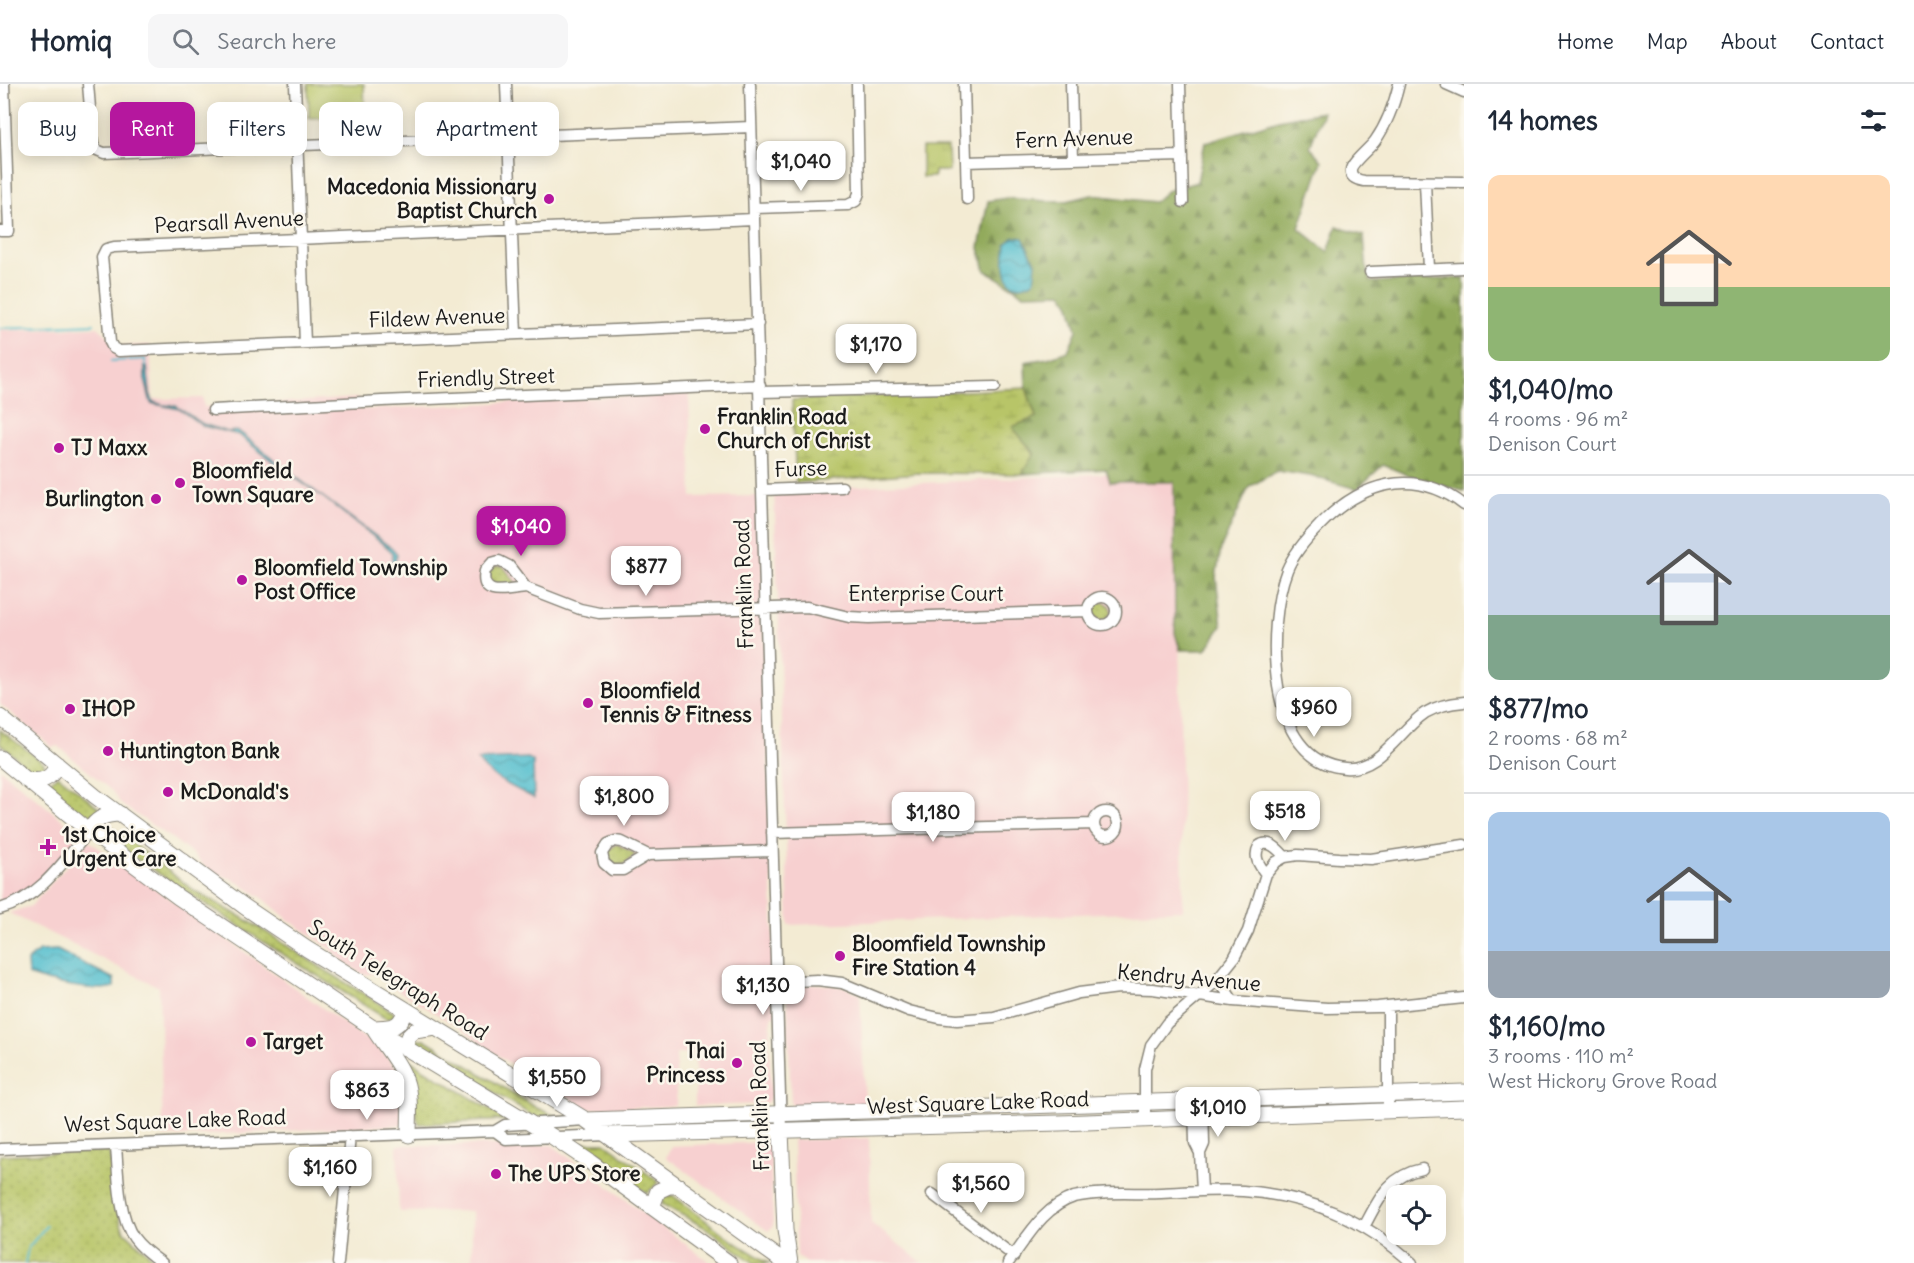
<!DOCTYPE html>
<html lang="en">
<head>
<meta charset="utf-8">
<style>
  :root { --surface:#fff; --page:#f6f6f7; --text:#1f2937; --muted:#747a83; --line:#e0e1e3; --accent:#b5179e }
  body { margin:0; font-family:Delius,sans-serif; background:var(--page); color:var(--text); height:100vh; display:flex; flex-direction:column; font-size:22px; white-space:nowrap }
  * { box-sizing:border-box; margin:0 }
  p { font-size:20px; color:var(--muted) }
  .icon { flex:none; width:33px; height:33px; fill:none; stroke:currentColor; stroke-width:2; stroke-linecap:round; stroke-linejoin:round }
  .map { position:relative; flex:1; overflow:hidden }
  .sheet { display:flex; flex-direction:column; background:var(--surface); width:450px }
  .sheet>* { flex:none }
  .guide { position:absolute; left:18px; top:18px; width:570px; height:54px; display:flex; gap:12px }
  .tools { position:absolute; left:1386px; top:1101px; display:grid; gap:12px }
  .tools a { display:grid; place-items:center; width:60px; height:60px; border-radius:12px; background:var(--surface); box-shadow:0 3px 15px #0003; font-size:30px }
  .price { position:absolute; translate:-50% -51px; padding:0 14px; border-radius:12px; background:#fff; color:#222; font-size:20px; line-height:39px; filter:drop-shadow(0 2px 3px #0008) }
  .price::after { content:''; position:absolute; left:50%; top:36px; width:18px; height:14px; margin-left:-9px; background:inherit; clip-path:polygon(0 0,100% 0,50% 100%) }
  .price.on { background:var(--accent); color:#fff }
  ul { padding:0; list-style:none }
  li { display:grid; align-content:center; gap:12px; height:318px; padding:0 24px }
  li+li { border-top:2px solid var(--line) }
  li span { display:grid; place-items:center; height:186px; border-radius:12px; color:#555 }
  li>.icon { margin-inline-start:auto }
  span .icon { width:108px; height:108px; fill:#fffc; stroke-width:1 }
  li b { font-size:26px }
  h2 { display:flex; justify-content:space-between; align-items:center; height:72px; padding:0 24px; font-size:26px }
  .chip { padding:0 21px; border-radius:12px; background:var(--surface); box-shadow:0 3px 15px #0003; font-size:21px; line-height:54px }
  .chip.on { background:var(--accent); color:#fff }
  header { display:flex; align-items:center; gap:36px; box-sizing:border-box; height:84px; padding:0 30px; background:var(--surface); border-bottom:2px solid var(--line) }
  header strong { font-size:28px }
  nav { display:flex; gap:33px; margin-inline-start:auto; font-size:21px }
  .search { width:420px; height:54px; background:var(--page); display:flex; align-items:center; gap:15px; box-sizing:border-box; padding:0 21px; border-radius:12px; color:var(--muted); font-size:22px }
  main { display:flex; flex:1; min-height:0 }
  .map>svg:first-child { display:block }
  .built { fill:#f7d0d0 }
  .grass { fill:url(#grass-dots); stroke:#6a7042; stroke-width:1.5 }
  .forest { fill:url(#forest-firs); stroke:#57633c; stroke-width:1.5 }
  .wetland { fill:url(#wetland-marsh); stroke:#6a7042; stroke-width:1.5 }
  .park { fill:url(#park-tufts); stroke:#6a7042; stroke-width:1.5 }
  .garden { fill:#b8c567; stroke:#6a7042; stroke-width:1.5 }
  .water { fill:url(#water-waves); stroke:#366c74; stroke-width:1.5 }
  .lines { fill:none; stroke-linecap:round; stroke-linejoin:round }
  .stream { stroke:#51bdcd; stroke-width:2 }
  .minor-casing { stroke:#888478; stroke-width:13 }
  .highway-casing { stroke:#888478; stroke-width:17 }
  .minor { stroke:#fff; stroke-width:10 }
  .highway { stroke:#fff; stroke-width:15 }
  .poi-dot { fill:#b5179e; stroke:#fbf7ec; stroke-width:2 }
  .labels { text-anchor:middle; stroke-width:5; stroke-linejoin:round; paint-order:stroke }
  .street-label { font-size:21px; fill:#1c1c1c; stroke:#fbf7ec }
  .poi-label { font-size:21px; font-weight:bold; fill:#1c1c1c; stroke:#fbf7ec; text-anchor:start }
</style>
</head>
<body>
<header>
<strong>Homiq</strong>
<div class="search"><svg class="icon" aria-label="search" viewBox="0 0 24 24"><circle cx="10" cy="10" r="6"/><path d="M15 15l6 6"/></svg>Search here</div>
<nav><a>Home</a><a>Map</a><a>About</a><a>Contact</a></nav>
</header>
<main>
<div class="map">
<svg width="1464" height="1179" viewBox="0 0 1464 1179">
  <defs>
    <pattern id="grass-dots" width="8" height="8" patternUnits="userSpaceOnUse" patternTransform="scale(1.5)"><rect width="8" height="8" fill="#b8c567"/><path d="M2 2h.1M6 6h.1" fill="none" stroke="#9ea959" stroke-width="1.8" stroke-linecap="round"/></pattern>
    <pattern id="forest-firs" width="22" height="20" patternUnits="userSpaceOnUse" patternTransform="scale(1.5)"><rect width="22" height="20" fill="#92aa5c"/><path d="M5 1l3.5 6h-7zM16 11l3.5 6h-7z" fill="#768a4b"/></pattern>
    <pattern id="wetland-marsh" width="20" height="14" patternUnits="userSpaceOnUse" patternTransform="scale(1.5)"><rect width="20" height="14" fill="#b8c567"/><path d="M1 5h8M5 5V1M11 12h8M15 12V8" fill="none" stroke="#9ea959"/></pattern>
    <pattern id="park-tufts" width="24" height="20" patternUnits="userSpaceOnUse" patternTransform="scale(1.5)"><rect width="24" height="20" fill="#b8c567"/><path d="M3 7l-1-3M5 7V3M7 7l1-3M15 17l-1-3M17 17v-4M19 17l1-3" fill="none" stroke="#9ea959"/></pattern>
    <pattern id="water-waves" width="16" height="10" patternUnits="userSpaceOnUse" patternTransform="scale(1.5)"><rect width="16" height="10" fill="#51bdcd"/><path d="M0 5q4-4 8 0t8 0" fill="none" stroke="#4299a6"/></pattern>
  </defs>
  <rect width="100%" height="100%" fill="#fbf7ec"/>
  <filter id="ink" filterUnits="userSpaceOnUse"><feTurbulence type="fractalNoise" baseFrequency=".0167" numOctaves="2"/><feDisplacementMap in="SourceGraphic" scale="12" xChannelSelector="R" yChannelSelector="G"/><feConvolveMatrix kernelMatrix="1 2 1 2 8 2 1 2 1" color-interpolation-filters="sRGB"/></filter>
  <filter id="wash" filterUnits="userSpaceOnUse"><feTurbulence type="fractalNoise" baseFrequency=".008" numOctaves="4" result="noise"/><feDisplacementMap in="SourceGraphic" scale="24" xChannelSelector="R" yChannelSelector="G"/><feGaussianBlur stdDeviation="1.35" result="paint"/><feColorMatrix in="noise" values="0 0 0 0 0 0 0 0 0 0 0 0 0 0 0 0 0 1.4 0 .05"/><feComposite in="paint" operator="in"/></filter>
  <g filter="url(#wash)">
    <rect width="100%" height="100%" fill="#f3ebd3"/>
    <path class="built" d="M98,243L118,262L150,261L153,315L203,314L204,323L359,314V326L689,309L692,413L760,412L776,931L772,932L769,959L771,1010L768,1018L758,1020L695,1022V970H676V1022L586,1025L576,1019L553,1001L552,996L521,986L487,965L463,946L396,905L393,901L374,889L364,891L341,876L331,865L290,837L264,815L233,795L209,787L194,771L170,753L122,721L112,707L58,662L52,663L0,620V246Z
      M1177,386L1183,826L789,841L774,404L842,403Z
      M0,685L80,750L44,793L27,808L6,818L0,819Z
      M89,757L377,963L395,982L403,1002V1041L163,1053L159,903L9,829L31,822Z
      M817,900L845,903L860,910L865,1020L791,1021L787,909L792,902Z
      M869,1054L871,1139L923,1179H806L797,1172L793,1056Z
      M770,1058L773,1142L768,1147L666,1073L671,1062Z
      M397,1061H552L711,1179H472V1127L399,1128Z"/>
    <path class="grass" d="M494,482H503L516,499L515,501L492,502L488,490Z
      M1093 527a9 9 0 1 1 18 0a9 9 0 1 1-18 0Z
      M0,646L44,679V688H39L33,685L31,686L0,660Z
      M58,691L100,725V726L95,729L88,737L45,702Z
      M105,742H110L195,807L255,841L309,876L393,928L395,933L387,935L382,932L276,866L164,793L138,776L102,747L101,743Z
      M617,760L634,769L635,771L621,783L609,780C605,767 605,768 617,760Z
      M424,955L537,1024L558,1033L536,1034L416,961V956Z
      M397,969L506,1035V1036L419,1040Z
      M580,1059H605L659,1098L647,1109L579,1062L578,1060Z
      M109,1067L121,1140L124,1147L158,1179H0V1071Z
      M668,1111L671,1112L672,1111L733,1157L769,1179H754L706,1144L662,1120V1112Z"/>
    <path class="forest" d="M1323,28L1310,63L1322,77L1299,144L1328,168L1337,142L1364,152L1367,189L1371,198L1464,194V407L1426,398L1383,381L1357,405L1310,392L1277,387L1249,403L1221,464L1216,493L1222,542L1206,566H1180L1175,549L1174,398H1110L1106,385L1022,390L1033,369L1011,343L1036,333L1026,304L1025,278L1048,274L1068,267L1077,246L1070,221L1063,209L1023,210L985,186L979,164L988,117L1007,114L1046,117H1067L1092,111L1154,118L1167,107L1197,98L1205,58L1283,35Z"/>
    <path class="wetland" d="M1026,304L1036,333L1012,343L1034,369L1022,390L918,389L796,399L792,316Z"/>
    <path class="park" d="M922,63H948L949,87H934V93H922Z"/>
    <path class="garden" d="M308,0H364L365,32L309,34Z"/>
    <path class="water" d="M1014,153L1023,154L1036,180L1034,197C1003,215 1003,181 1006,160Z
      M145,282L147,283L150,309L153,318L163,321L176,322L203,340L228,348L236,347L241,349L292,390L393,465L397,470L394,482L392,481V470L389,465L323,413L286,388L239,351L203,342L179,325L151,319L145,295Z
      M528,674L533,677L534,714C518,706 485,691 478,676Z
      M57,866L114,895V903C96,909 46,898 28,891L27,877L39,867Z"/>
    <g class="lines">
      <path class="stream" d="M0,244L94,240
        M111,277L145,275L146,282
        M25,1179L28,1164L46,1142"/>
    </g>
  </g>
  <g filter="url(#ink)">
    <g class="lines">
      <defs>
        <path id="minor" d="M88,0L93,60L97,66L104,69L751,43
          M295,0L305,259
          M506,0L516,250
          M750,0L781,1046
          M964,0L967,115
          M1071,0L1073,75
          M1180,0L1183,118
          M1399,0C1394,21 1387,40 1375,57C1370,64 1351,79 1351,86C1350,94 1358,96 1364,97L1464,98
          M1446,0L1464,8
          M966,78L1182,72
          M1425,98L1429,185
          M754,124L848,121L856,117L859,109L857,0
          M754,135L114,163L106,165L102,173L110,258L113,264L119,267L758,240
          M0,147H9L4,0
          M1370,188L1464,184
          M760,308L995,303
          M213,326L382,317L760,301
          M762,406L842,403
          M1464,421C1413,382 1360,399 1319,442C1306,455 1294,469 1287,486C1266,540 1265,678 1345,684C1380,687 1399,646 1425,629C1437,622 1450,619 1464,618
          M499,477L509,482L526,504C510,505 479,516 485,487L492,479Z
          M526,504L580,525L599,529L807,523L849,533L869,534L1087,527
          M1088 527a14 14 0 1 1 28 0a14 14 0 1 1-28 0Z
          M1094 740a12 12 0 1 1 24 0a12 12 0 1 1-24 0Z
          M772,749L1094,740
          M615,757L622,758L648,771L623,786H612L604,779L602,769L608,760Z
          M648,771L772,767
          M1266,790C1259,781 1253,773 1259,762C1269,755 1278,765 1285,773
          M0,825C40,814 64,777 89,747
          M1218,895L1233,917
          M776,898L817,896L842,899L909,927L939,934L957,936L994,933L1079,909L1119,904L1153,905L1233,917L1327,924L1378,923L1464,914
          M1388,922V1027
          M1194,1017L1195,1059L1200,1069
          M1145,1035V985L1151,961L1167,939L1214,899L1234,874L1248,847L1266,790L1276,778L1285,773L1298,771L1339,774L1371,775L1464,761
          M495,1047L506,1055L608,1051
          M116,1061C118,1087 118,1132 134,1154C141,1164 152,1172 162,1179
          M0,1065L495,1047L505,1041L586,1036
          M1202,1107L1200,1069L1204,1060L1203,1017
          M932,1110L1014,1172
          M1364,1143C1379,1115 1388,1092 1422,1085
          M338,1179L350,1052
          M1008,1179C1027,1154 1043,1123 1074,1113C1102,1107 1132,1110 1161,1109C1188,1108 1216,1105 1243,1107C1306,1111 1366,1136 1412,1179"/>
        <path id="highway" d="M0,633L95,712L245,823L307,865L586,1036L785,1179
          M0,674L89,747L178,813L373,944L553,1053L590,1078L729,1179
          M26,696C41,698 52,696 57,680
          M89,747C96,734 106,730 120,730
          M373,944C391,943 401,945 405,925
          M375,947C384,961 397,976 403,990C412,1008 409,1031 409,1051
          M405,964L408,953L414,947L436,944
          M586,1036L1464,1008
          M781,1046L785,1146L790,1179
          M608,1051L1060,1039L1464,1024
          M652,1123L658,1107L669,1102H679"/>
      </defs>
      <use href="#minor" class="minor-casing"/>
      <use href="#highway" class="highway-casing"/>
      <use href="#minor" class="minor"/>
      <use href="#highway" class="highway"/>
    </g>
  </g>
  <g class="poi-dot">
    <circle cx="549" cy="115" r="6"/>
    <circle cx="705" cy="345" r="6"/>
    <circle cx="59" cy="364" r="6"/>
    <circle cx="180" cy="399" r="6"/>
    <circle cx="156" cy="415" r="6"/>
    <circle cx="242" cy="496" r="6"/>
    <circle cx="588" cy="619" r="6"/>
    <circle cx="70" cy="625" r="6"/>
    <circle cx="108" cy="667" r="6"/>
    <circle cx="168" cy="708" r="6"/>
    <path d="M45 754h6v6h6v6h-6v6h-6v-6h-6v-6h6z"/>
    <circle cx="840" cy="872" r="6"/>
    <circle cx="251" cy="958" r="6"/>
    <circle cx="737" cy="979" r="6"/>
    <circle cx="496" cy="1090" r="6"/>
  </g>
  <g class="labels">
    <g class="street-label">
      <text transform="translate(1074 55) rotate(-2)" y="7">Fern Avenue</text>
      <text transform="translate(229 138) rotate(-3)" y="7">Pearsall Avenue</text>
      <text transform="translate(437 234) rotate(-2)" y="7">Fildew Avenue</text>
      <text transform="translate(486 294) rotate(-2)" y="7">Friendly Street</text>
      <text transform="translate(801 385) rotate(-2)" y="7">Furse</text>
      <text transform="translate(744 500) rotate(-92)" y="7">Franklin Road</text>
      <text x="926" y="517">Enterprise Court</text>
      <text transform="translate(1189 894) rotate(5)" y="7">Kendry Avenue</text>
      <text transform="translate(398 896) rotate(32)" y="7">South Telegraph Road</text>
      <text transform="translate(978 1019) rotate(-2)" y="7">West Square Lake Road</text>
      <text transform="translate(760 1022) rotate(-92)" y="7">Franklin Road</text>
      <text transform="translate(175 1037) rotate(-2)" y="7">West Square Lake Road</text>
    </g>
    <g class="poi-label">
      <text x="537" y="110" text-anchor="end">Macedonia Missionary<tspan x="537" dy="24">Baptist Church</tspan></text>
      <text x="717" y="340">Franklin Road<tspan x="717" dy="24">Church of Christ</tspan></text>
      <text x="71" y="371">TJ Maxx</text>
      <text x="192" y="394">Bloomfield<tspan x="192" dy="24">Town Square</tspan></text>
      <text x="144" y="422" text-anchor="end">Burlington</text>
      <text x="254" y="491">Bloomfield Township<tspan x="254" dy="24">Post Office</tspan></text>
      <text x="600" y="614">Bloomfield<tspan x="600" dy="24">Tennis &amp; Fitness</tspan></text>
      <text x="82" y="632">IHOP</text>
      <text x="120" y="674">Huntington Bank</text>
      <text x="180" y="715">McDonald's</text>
      <text x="62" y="758">1st Choice<tspan x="62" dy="24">Urgent Care</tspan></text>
      <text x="852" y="867">Bloomfield Township<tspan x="852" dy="24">Fire Station 4</tspan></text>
      <text x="263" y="965">Target</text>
      <text x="725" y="974" text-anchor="end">Thai<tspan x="725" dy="24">Princess</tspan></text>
      <text x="508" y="1097">The UPS Store</text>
    </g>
  </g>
</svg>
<div class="tools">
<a><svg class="icon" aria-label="locate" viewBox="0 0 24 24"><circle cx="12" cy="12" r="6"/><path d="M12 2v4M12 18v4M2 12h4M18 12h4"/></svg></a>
</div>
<b class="price" style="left:801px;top:108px">$1,040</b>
<b class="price" style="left:876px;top:291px">$1,170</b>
<b class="price on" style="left:521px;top:473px">$1,040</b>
<b class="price" style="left:646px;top:513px">$877</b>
<b class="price" style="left:1314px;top:654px">$960</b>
<b class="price" style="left:624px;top:743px">$1,800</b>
<b class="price" style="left:1285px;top:758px">$518</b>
<b class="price" style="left:933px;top:759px">$1,180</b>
<b class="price" style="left:763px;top:932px">$1,130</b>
<b class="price" style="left:557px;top:1024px">$1,550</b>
<b class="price" style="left:367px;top:1037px">$863</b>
<b class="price" style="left:1218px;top:1054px">$1,010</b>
<b class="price" style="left:330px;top:1114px">$1,160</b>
<b class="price" style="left:981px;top:1130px">$1,560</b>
<div class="guide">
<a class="chip">Buy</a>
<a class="chip on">Rent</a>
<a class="chip">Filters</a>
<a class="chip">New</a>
<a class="chip">Apartment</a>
</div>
</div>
<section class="sheet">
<h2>14 homes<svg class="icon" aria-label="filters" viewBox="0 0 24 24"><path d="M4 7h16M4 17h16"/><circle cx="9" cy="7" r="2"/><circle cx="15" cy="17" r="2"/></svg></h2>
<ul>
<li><span style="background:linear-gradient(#ffd9b3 60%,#8fb573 0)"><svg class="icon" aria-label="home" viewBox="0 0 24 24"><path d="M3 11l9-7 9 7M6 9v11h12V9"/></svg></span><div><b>$1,040/mo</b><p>4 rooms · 96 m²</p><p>Denison Court</p></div></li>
<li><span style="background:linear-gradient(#c9d6e8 65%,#7fa58c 0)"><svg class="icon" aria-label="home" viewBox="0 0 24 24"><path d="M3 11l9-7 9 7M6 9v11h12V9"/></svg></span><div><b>$877/mo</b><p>2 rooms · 68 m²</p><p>Denison Court</p></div></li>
<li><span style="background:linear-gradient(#a9c7e8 75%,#9aa5b1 0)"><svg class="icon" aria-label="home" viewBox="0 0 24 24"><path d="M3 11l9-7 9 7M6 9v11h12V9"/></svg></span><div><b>$1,160/mo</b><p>3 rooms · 110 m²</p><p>West Hickory Grove Road</p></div></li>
</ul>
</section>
</main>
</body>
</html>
